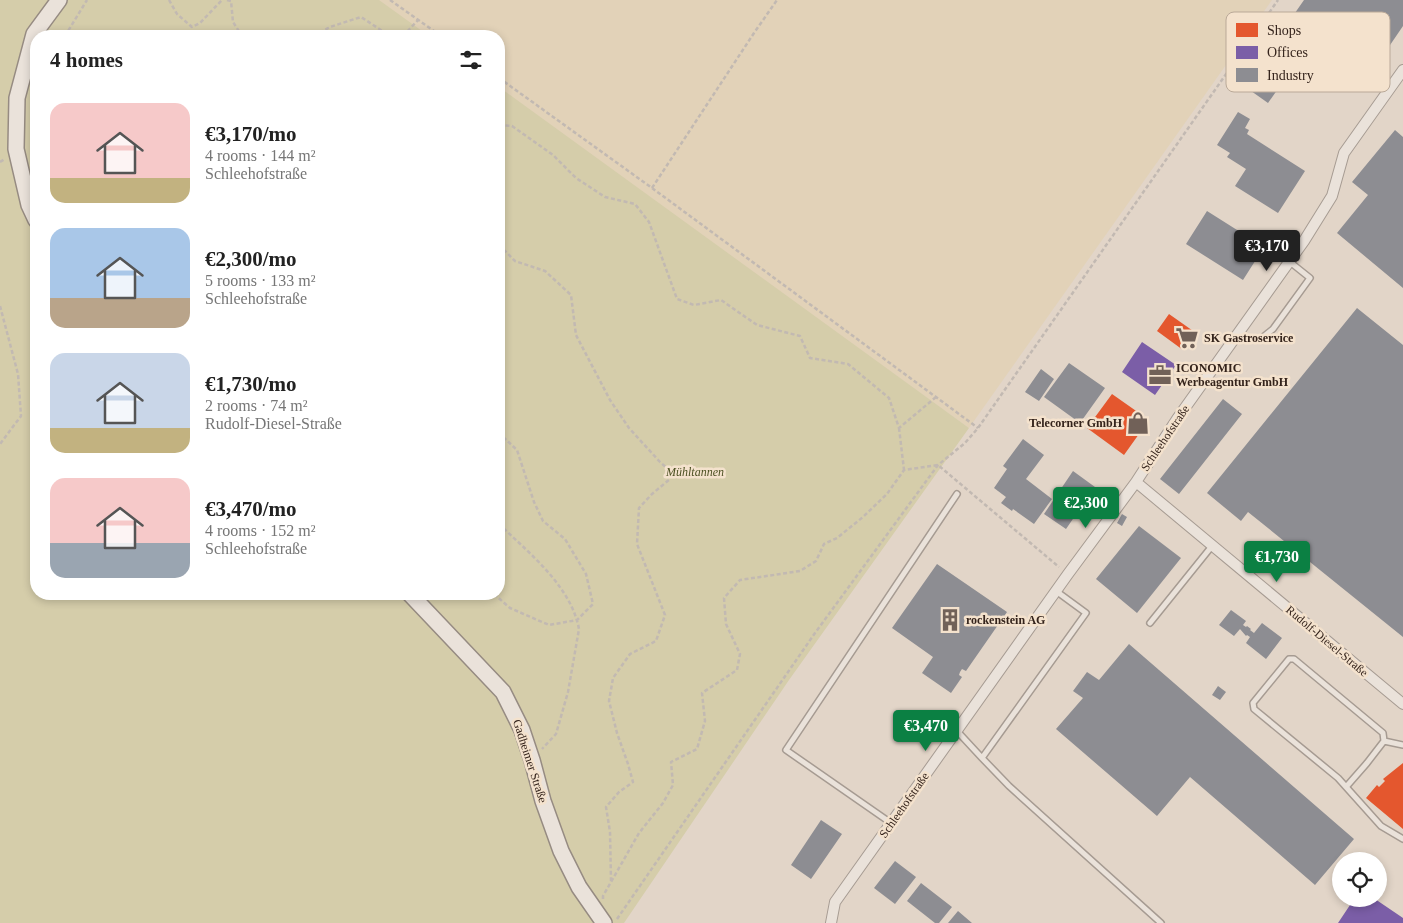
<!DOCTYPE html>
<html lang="en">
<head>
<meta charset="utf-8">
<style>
  :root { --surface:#fff; --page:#f2f2f2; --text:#222; --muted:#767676; --accent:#0b8043 }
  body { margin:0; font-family:Georgia,serif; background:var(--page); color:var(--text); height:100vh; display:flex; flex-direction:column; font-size:19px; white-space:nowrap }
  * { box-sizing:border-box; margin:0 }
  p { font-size:16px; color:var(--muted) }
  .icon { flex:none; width:28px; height:28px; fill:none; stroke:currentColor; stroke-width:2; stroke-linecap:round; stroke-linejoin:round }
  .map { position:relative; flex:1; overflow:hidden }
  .panel { position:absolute; left:30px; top:30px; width:475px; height:570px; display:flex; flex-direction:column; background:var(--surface); border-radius:20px; box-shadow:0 2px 8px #0003 }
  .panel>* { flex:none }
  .buttons { position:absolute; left:1332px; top:852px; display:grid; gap:10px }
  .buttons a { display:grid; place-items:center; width:55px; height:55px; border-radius:50%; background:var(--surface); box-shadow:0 2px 8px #0003; font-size:25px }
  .price { position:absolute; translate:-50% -42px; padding:0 11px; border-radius:5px; background:var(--accent); color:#fff; font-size:16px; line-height:32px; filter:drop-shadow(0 1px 2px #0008) }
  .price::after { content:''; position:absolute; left:50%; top:30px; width:15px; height:11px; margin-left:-8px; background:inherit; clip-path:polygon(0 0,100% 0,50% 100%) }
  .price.active { background:#222; color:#fff }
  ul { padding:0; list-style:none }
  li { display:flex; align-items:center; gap:15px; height:125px; padding:0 20px }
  li span { display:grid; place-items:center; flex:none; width:140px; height:100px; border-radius:15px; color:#555 }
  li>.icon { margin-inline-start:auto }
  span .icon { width:60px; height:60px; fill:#fffc; stroke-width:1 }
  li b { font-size:21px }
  h2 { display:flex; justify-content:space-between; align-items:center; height:60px; padding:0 20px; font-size:21px }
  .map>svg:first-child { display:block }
  .farmland { fill:#e2d2b8 }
  .green { fill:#d5cdaa }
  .shops { fill:#e4572e }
  .offices { fill:#7b5ea7 }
  .industry { fill:#8d8d92 }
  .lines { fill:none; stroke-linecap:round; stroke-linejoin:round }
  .lane-casing { stroke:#a69b92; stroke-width:8 }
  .street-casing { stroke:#a69b92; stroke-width:12 }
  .secondary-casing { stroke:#968b82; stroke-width:18 }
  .path { stroke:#c2b9b2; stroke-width:2.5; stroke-dasharray:4 2.5; stroke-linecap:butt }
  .lane { stroke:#eae2da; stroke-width:5 }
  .street { stroke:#eae2da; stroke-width:10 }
  .secondary { stroke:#eae2da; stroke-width:15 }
  .labels { text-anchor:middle; stroke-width:5; stroke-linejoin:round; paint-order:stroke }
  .poi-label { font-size:12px; font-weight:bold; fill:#34231b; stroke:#f4e2cd; text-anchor:start }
  .street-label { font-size:12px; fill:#34231b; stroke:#f4e2cd }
  .park-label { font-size:12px; font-style:italic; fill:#4c5022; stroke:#f4e2cd }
  .key { fill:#f4e2cd; stroke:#baa998; stroke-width:1 }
  .key-label { font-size:14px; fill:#34231b }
</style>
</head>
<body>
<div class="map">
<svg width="1403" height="923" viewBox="0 0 1403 923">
  <rect width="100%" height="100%" fill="#e2d5c8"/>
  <path class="farmland" d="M374,0H1272L969,428L499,90V36H425Z"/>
  <path class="green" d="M0,0H379L429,36H36V594H499V87L969,428L789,680L624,923H0Z"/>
  <path class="shops" d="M1169,314L1196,333L1183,350L1157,331Z
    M1112,394L1149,420L1124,455L1087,428Z
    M1403,763V829L1366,798L1377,785L1379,787L1385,781L1383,779Z"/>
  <path class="offices" d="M1142,342L1176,365L1155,395L1122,372Z
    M1354,899H1375L1403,918V923H1338Z"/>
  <path class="industry" d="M1304,0H1403V26L1371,73L1350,59L1345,68L1310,43L1268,103L1244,86Z
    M1238,112L1250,119L1245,128L1249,130L1247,134L1305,171L1278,213L1235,186L1246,169L1227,157L1230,153L1217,145Z
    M1395,130L1403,137V288L1337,233L1368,195L1352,182Z
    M1207,211L1264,247L1243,280L1186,244Z
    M1357,308L1403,345V637L1248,512L1241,521L1207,493Z
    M1069,363L1105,388L1080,423L1044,397Z
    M1041,369L1054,379L1039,401L1025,392Z
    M1223,399L1242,414L1179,494L1160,479Z
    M1023,439L1044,455L1026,479L1052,499L1034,524L1013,509L1012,511L1001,503L1006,497L994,488L1007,469L1003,466Z
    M1073,471L1095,487L1066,529L1044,514Z
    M1122,514L1127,517L1122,526L1117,523Z
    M1139,526L1181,558L1137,613L1096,579Z
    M937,564L1007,612L966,671L962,669L960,672L959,675L962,677L951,693L922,673L933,657L892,628Z
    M1231,610L1246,621L1243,625L1246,627L1247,626L1251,629L1250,630L1254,633L1262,623L1282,638L1266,659L1246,643L1250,637L1247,635L1246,636L1240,629L1234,636L1219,625Z
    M1129,644L1354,839L1315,885L1190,777L1157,816L1056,729L1083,698L1073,691L1087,672L1099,680Z
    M1218,686L1226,692L1220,700L1212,695Z
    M821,820L842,834L811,879L791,865Z
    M895,861L916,877L895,904L874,888Z
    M921,883L952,907L939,923H935L907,901Z
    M958,911L972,923H948Z"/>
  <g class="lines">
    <defs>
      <path id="lane" d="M1263,337L1273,329L1310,278L1290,262
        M1150,623L1212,546
        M957,731L982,758L1086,613L1056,591
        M1384,741L1403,745
        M982,758L1009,786L1161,923
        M1346,787L1367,763L1384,741L1383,733L1294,659H1289L1253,703L1254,709L1338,778L1381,826L1403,839
        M891,823L786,750L957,494"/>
      <path id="street" d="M1136,482L1403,704
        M831,923L835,902L1068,574L1136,482L1177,419L1304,241L1332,196L1344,153L1403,70"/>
      <path id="secondary" d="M36,220L29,205L16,149L17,98L34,34L59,0
        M410,594L503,692L522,730L532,760L543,801L561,851L579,887L604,923"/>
    </defs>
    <use href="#lane" class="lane-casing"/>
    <use href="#street" class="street-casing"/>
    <use href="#secondary" class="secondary-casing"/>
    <path class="path" d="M169,0L177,14L192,27L200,23L222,0
      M227,0L231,1L233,22L242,36
      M390,0L441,36
      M65,36L87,0
      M314,36L330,27L361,17L390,36
      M403,36L418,20
      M499,78L652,188L978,428
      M499,125L512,126L553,155L576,178L605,197L635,204L649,222L677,299L694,305L721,300L757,325L800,336L810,358L848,364L889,398L899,428L936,397
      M0,162L5,159
      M652,188L754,33L777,0
      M499,245L515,261L545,271L571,295L576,335L610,400L629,428L660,462L668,469L670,479L652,494L639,508L637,544L665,615L656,641L630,654L613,678L609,701L617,733L628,764L633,782L619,792L606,807L610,832L611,881
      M0,306L18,374L21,416L0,444
      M899,428L904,470
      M499,524C529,553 571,586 579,629L568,692L556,734L542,749
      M494,594L510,608L549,625L577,620L593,604L586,574L565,539L543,521L534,502L517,450L499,433
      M603,899V896L639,833L663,803L673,785L671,762L697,749L705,721L702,693L737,670L740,654L726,624L724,598L740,580L800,571L816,561L824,544L837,538L863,517L887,494L904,470L938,465L1059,567
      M617,919L815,633L938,465L965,443L978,428L1278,0"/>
    <use href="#lane" class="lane"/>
    <use href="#street" class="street"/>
    <use href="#secondary" class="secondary"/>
  </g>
  <defs>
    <symbol id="supermarket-bare" viewBox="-9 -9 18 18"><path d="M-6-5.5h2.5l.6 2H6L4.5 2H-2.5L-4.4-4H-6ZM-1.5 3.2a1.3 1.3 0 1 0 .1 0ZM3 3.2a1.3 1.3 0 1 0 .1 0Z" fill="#716158" stroke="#f4e2cd" stroke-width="2.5" paint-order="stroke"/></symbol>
    <symbol id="office-bare" viewBox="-9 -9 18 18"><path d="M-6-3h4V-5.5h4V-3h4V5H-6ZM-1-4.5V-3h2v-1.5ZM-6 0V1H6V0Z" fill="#716158" stroke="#f4e2cd" stroke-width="2.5" paint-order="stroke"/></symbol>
    <symbol id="shop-bare" viewBox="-9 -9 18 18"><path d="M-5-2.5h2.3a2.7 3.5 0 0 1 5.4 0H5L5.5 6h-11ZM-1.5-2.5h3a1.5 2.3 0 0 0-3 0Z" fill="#716158" stroke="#f4e2cd" stroke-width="2.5" paint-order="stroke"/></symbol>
    <symbol id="building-bare" viewBox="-9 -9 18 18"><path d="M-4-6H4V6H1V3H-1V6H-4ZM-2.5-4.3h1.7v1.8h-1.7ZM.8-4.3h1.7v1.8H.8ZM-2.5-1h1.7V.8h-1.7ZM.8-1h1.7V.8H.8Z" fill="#716158" stroke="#f4e2cd" stroke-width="2.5" paint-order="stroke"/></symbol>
  </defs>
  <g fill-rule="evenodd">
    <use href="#supermarket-bare" x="1171" y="322" width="32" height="32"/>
    <use href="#office-bare" x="1144" y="359" width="32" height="32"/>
    <use href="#shop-bare" x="1122" y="407" width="32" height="32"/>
    <use href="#building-bare" x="934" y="604" width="32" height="32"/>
  </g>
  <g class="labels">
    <g class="poi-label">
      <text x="1204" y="342">SK Gastroservice</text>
      <text x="1176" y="372">ICONOMIC<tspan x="1176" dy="14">Werbeagentur GmbH</tspan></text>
      <text x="1122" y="427" text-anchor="end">Telecorner GmbH</text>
      <text x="966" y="624">rockenstein AG</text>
    </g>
    <g class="street-label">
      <text transform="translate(1165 438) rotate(-56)" y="4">Schleehofstraße</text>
      <text transform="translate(1327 641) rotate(40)" y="4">Rudolf-Diesel-Straße</text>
      <text transform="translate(530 761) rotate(72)" y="4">Gadheimer Straße</text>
      <text transform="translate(904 805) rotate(-55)" y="4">Schleehofstraße</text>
    </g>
    <g class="park-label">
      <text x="695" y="476">Mühltannen</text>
    </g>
  </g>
  <rect x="1226" y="12" width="164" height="80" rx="8" class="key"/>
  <rect x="1236" y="23" width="22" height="14" fill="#e4572e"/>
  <rect x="1236" y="46" width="22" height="13" fill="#7b5ea7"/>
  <rect x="1236" y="68" width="22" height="14" fill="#8d8d92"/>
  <g class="key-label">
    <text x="1267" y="35">Shops</text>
    <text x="1267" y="57">Offices</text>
    <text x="1267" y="80">Industry</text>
  </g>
</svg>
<div class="buttons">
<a><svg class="icon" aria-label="locate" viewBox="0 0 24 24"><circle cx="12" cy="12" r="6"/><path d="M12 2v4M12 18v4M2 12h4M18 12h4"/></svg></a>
</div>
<b class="price active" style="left:1267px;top:272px">€3,170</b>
<b class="price" style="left:1086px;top:529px">€2,300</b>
<b class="price" style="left:1277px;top:583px">€1,730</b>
<b class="price" style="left:926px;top:752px">€3,470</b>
<section class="panel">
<h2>4 homes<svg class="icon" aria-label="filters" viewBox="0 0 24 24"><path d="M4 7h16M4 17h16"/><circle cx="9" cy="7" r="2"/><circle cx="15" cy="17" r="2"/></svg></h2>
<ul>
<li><span style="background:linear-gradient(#f6c9c9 75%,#c2b280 0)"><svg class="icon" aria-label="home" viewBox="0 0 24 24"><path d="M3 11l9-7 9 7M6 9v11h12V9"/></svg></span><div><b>€3,170/mo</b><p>4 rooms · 144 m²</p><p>Schleehofstraße</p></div></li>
<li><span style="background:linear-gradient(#a9c7e8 70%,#b9a48a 0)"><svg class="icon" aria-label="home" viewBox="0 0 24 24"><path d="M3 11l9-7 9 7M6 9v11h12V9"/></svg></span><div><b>€2,300/mo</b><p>5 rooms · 133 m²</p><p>Schleehofstraße</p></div></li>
<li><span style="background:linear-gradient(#c9d6e8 75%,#c2b280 0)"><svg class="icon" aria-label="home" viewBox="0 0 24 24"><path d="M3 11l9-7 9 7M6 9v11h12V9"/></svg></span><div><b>€1,730/mo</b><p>2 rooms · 74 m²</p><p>Rudolf-Diesel-Straße</p></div></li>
<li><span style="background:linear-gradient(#f6c9c9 65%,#9aa5b1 0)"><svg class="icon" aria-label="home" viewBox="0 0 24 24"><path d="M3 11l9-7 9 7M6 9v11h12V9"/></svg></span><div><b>€3,470/mo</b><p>4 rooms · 152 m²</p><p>Schleehofstraße</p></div></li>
</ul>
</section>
</div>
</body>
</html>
